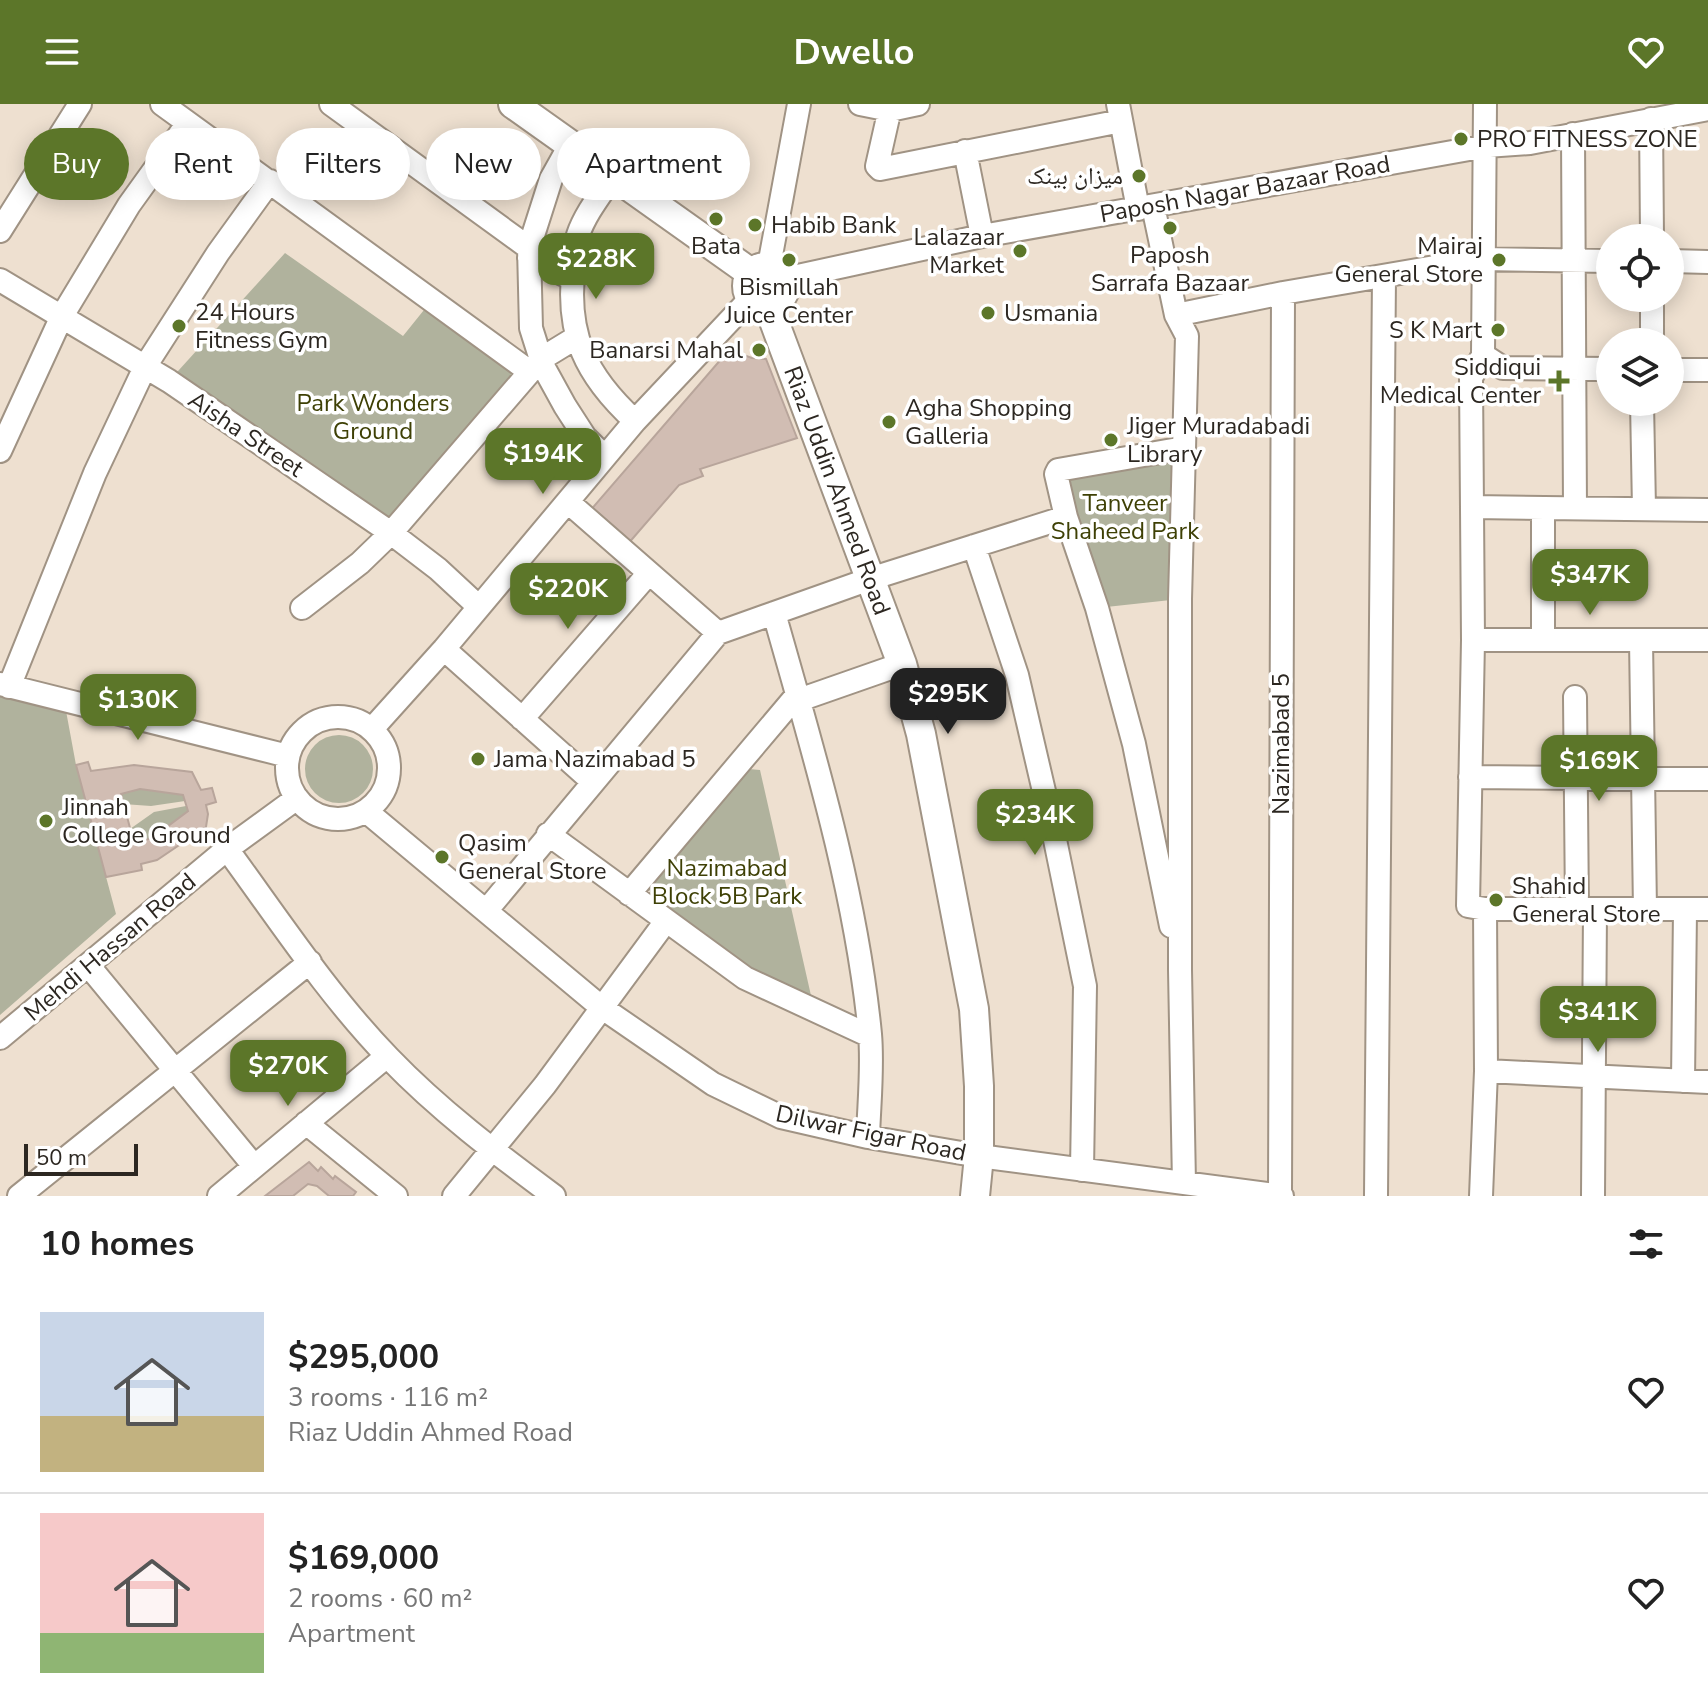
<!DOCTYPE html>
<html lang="en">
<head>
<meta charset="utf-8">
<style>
  :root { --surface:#fff; --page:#f6f6f6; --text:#222; --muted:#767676; --line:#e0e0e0; --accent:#5c7629 }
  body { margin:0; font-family:"Nunito Sans","Noto Naskh Arabic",sans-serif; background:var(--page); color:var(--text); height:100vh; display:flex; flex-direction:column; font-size:30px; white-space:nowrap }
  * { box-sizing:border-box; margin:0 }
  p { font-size:26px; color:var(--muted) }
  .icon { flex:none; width:44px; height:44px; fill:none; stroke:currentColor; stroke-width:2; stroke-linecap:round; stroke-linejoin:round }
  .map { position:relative; height:1092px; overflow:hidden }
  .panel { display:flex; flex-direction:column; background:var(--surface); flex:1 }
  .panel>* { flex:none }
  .hud { position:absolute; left:24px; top:24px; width:800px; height:72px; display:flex; gap:16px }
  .tools { position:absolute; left:1596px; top:120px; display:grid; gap:16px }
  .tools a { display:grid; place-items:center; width:88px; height:88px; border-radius:50%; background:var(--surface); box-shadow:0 4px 20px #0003; font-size:40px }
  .scale { position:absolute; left:24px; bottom:20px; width:114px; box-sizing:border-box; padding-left:8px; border:4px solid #2c2721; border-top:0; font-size:22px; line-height:28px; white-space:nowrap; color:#2c2721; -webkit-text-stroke:6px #fff; paint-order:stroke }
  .price { position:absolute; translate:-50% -68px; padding:0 18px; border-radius:16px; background:var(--accent); color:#fff; font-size:26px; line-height:52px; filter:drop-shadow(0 2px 4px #0008) }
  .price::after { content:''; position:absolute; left:50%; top:48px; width:24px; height:18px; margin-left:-12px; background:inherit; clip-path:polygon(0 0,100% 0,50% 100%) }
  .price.current { background:#222; color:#fff }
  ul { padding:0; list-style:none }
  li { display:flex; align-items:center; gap:24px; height:200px; padding:0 40px }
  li+li { border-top:2px solid var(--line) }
  li span { display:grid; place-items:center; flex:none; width:224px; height:160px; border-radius:0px; color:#555 }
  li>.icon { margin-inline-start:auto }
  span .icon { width:96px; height:96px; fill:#fffc; stroke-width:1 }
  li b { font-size:34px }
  h2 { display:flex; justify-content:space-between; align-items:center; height:96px; padding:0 40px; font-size:34px }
  .pill { padding:0 28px; border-radius:36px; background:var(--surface); box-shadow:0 4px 20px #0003; font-size:28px; line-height:72px }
  .pill.current { background:var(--accent); color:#fff }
  header { display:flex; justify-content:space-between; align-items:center; height:104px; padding:0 40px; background:var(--accent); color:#fff; font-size:36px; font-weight:700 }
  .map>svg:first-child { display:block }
  .green { fill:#b0b29d }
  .building { fill:#d1bdb3; stroke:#b8a59b; stroke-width:2; fill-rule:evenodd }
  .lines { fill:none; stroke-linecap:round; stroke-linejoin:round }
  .minor-casing { stroke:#a09384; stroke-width:26 }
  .major-casing { stroke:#a09384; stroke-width:32 }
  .minor { stroke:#fff; stroke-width:22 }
  .major { stroke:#fff; stroke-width:28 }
  .poi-dot { fill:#5c7629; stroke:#fff; stroke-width:3 }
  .labels { text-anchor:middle; stroke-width:7; stroke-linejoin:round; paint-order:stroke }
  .poi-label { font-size:24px; fill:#2c2721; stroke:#fff; text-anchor:start }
  .street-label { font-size:24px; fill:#2c2721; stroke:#fff }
  .park-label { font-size:24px; fill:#3e4005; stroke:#fff }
</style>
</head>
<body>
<header><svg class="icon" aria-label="menu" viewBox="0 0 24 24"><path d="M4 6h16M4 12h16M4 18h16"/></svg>Dwello<svg class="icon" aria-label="heart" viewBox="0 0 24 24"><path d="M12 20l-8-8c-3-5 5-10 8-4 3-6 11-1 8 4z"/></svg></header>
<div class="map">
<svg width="1708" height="1092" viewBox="0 0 1708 1092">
  <rect width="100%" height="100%" fill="#eee0d0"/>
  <path class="green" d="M285,149L403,232L432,196L530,268L391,429L169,277Z
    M1184,344L1180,495L1097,504L1058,366Z
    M0,581L64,596L76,661L116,810L0,911Z
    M305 665a34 34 0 1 1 68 0a34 34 0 1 1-68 0Z
    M749,665L760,666L812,896L734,854L651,790L648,783Z
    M140,685L183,691L185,697L151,702L123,700L121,690Z
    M186,702L188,707L152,734L134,739L130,725L154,708Z"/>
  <path class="building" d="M729,246L752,254L766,255L797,334L700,365L703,372L679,381L627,441L589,408Z
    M88,658L91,667L134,661L192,668L201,686L212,684L216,698L206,701L208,710L206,723L157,756L141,760L142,766L106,773L76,661ZM140,685L183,691L188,707L152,734L134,739L121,690Z
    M309,1058L318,1067L321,1063L333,1075L335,1072L356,1088L353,1092H329L317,1082L308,1080L293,1092H265Z"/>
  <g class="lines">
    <defs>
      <path id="minor" d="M162,0L530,268
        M331,0L529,144
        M860,0L890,6L918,0
        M891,0L877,62L880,65L1121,17
        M1118,0L1138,105
        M1485,0L1483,251L1503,264L1610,265
        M1651,15L1652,134
        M1573,30L1575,404
        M570,41L551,75L529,144L531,224L543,262L565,302L585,333L604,352
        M965,47L982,132
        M613,72C601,90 585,110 578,131C575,140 576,152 574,162C565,230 586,272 635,317
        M1153,102L1176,211L1187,232L1180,495V866L1184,1079
        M0,127L80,0
        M529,154L573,175
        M1670,157L1708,158
        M769,162L799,0
        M784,175L982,132L1486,42L1530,39L1708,5
        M0,176L169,277L391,429L438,465L479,503
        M1652,194V238
        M1176,211L1283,189L1482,155L1610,157
        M1483,251L1471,274L1473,536L1468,802L1485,805H1708
        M1670,266H1708
        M1642,298L1644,405
        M0,347L62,212L129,101L188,19
        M568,398L718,529L870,475L1066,413
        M1472,403L1708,406
        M974,442L1017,571L1053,726L1085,882L1082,1066
        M302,504L360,459L391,429L541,255L577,233
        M774,509C813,647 856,787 870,930C873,964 869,1000 868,1033
        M1473,536H1708
        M1543,536V404
        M1641,536L1645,806
        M444,545L592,677
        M0,580L288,652
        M9,583L95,369L146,261L218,149L270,77
        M1575,593L1577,806
        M799,596L902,560
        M287 664a51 51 0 1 1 102 0a51 51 0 1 1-102 0Z
        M522,615L649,469
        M372,625L444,545L635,317L751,194
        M1470,673L1708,675
        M366,707L601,903L713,980L781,1013L868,1033L979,1052L1282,1092
        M548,730L745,874L870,932
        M227,745C279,816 328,891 389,954C439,1006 496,1049 554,1092
        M629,790L797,591
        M486,807L718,529
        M1171,822L1134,640L1097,504L1066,413L1056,370L1058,366L1184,344
        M88,861L254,1062
        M0,934L227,745L297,694
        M1486,967L1708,978
        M1683,977L1685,807
        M306,1019L396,1092
        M19,1092L310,858
        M219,1092L387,952
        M454,1092L545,981L666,817
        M1280,1092L1283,189
        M1376,1092L1384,173
        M1481,1092L1486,967L1485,805
        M1593,1092L1595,806"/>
      <g id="major">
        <path d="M513,0L751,169"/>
        <circle cx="766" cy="182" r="19"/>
        <path id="s1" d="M768,201L902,560L921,630L974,905L979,982V1052L975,1092"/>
      </g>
    </defs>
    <use href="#minor" class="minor-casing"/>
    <use href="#major" class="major-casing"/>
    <use href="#minor" class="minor"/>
    <use href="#major" class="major"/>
  </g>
  <g class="poi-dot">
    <circle cx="1461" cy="35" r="8"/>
    <circle cx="1139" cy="72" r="8"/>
    <circle cx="716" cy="115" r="8"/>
    <circle cx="755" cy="121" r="8"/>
    <circle cx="1170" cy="124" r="8"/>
    <circle cx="1020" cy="147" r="8"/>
    <circle cx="789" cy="156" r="8"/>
    <circle cx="1499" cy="156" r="8"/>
    <circle cx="988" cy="209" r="8"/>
    <circle cx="179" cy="222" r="8"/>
    <circle cx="1498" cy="226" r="8"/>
    <circle cx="759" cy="246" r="8"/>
    <path d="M1555 265h8v8h8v8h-8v8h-8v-8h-8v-8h8z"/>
    <circle cx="889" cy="318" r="8"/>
    <circle cx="1111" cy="336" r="8"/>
    <circle cx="478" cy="655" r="8"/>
    <circle cx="46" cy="717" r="8"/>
    <circle cx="442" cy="753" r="8"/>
    <circle cx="1496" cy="796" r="8"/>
  </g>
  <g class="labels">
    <g class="poi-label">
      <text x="1477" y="43">PRO FITNESS ZONE</text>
      <text x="1123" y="80" text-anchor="end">میزان بینک</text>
      <text x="771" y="129">Habib Bank</text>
      <text x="1004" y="141" text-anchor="end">Lalazaar<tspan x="1004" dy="28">Market</tspan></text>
      <text x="716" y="150" text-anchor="middle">Bata</text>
      <text x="1483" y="150" text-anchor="end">Mairaj<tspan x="1483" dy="28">General Store</tspan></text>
      <text x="1170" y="159" text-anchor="middle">Paposh<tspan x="1170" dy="28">Sarrafa Bazaar</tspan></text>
      <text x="789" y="191" text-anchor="middle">Bismillah<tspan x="789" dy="28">Juice Center</tspan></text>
      <text x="195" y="216">24 Hours<tspan x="195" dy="28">Fitness Gym</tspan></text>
      <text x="1004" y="217">Usmania</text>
      <text x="1482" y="234" text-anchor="end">S K Mart</text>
      <text x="743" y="254" text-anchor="end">Banarsi Mahal</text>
      <text x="1541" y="271" text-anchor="end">Siddiqui<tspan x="1541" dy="28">Medical Center</tspan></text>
      <text x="905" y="312">Agha Shopping<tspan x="905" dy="28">Galleria</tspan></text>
      <text x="1127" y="330">Jiger Muradabadi<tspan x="1127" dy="28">Library</tspan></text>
      <text x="494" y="663">Jama Nazimabad 5</text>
      <text x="62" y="711">Jinnah<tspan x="62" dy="28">College Ground</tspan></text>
      <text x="458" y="747">Qasim<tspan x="458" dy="28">General Store</tspan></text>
      <text x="1512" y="790">Shahid<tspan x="1512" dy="28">General Store</tspan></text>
    </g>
    <g class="street-label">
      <text transform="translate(1245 85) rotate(-10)" y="8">Paposh Nagar Bazaar Road</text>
      <text transform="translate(246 330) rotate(34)" y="8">Aisha Street</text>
      <text dy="8" stroke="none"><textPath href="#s1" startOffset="198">Riaz Uddin Ahmed Road</textPath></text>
      <text transform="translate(1281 640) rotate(-90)" y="8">Nazimabad 5</text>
      <text transform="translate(110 843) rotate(-40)" y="8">Mehdi Hassan Road</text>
      <text transform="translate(871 1029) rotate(12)" y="8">Dilwar Figar Road</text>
    </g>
    <g class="park-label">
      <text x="373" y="307">Park Wonders<tspan x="373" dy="28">Ground</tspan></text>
      <text x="1125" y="407">Tanveer<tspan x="1125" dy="28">Shaheed Park</tspan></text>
      <text x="727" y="772">Nazimabad<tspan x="727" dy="28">Block 5B Park</tspan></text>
    </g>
  </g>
</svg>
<div class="tools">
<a><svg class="icon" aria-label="locate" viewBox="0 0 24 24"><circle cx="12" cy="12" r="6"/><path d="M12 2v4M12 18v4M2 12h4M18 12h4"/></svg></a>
<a><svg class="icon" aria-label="layers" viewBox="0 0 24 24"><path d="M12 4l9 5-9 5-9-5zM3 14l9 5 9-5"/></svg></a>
</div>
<div class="scale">50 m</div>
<b class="price" style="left:596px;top:197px">$228K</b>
<b class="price" style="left:543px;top:392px">$194K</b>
<b class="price" style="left:1590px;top:513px">$347K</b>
<b class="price" style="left:568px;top:527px">$220K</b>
<b class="price current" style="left:948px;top:632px">$295K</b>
<b class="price" style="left:138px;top:638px">$130K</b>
<b class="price" style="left:1599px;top:699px">$169K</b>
<b class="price" style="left:1035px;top:753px">$234K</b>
<b class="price" style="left:1598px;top:950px">$341K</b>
<b class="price" style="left:288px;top:1004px">$270K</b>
<div class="hud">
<a class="pill current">Buy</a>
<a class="pill">Rent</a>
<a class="pill">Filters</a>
<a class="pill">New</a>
<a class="pill">Apartment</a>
</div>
</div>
<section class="panel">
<h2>10 homes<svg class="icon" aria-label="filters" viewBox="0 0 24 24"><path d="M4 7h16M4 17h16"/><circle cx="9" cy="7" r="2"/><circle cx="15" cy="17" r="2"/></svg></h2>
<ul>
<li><span style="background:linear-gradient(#c9d6e8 65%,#c2b280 0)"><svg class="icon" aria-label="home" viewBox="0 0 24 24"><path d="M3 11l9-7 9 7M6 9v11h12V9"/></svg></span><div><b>$295,000</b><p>3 rooms · 116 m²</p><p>Riaz Uddin Ahmed Road</p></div><svg class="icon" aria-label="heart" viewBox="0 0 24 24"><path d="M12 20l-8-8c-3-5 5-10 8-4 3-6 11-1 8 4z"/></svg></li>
<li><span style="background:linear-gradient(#f6c9c9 75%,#8fb573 0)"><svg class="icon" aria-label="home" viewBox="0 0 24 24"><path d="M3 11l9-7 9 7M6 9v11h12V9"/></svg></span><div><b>$169,000</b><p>2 rooms · 60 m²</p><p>Apartment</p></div><svg class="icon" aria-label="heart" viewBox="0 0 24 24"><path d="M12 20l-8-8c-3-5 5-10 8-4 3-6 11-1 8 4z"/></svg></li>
</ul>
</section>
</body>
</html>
